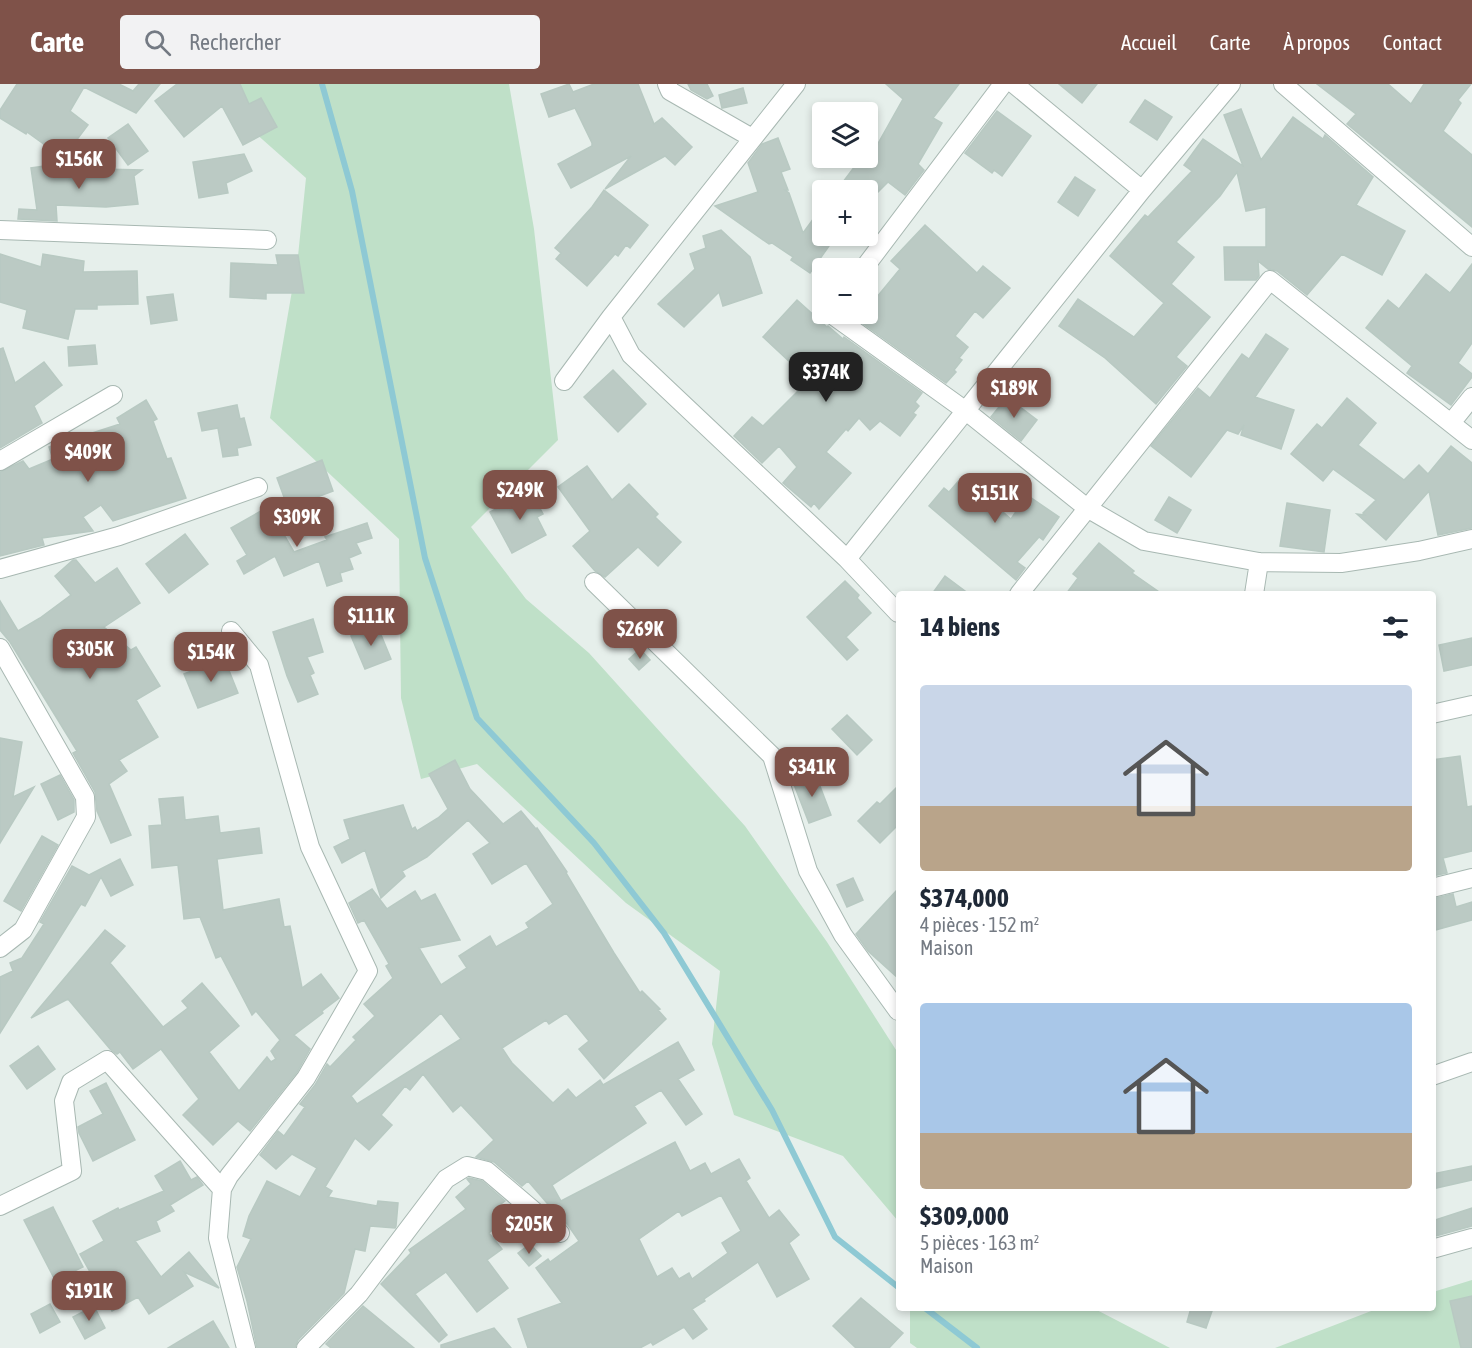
<!DOCTYPE html>
<html lang="fr">
<head>
<meta charset="utf-8">
<style>
  :root { --surface:#fff; --page:#f2f2f3; --text:#1f2937; --muted:#747a83; --accent:#7f5249 }
  body { margin:0; font-family:"Asap Condensed",sans-serif; background:var(--page); color:var(--text); height:100vh; display:flex; flex-direction:column; font-size:22px; white-space:nowrap }
  * { box-sizing:border-box; margin:0 }
  p { font-size:20px; color:var(--muted) }
  .icon { flex:none; width:33px; height:33px; fill:none; stroke:currentColor; stroke-width:2; stroke-linecap:round; stroke-linejoin:round }
  .map { position:relative; flex:1; overflow:hidden }
  .drawer { position:absolute; left:896px; top:507px; width:540px; height:720px; display:flex; flex-direction:column; background:var(--surface); border-radius:6px; box-shadow:0 3px 9px #0003 }
  .drawer>* { flex:none }
  .controls { position:absolute; left:812px; top:18px; display:grid; gap:12px }
  .controls a { display:grid; place-items:center; width:66px; height:66px; border-radius:6px; background:var(--surface); box-shadow:0 3px 9px #0003; font-size:30px }
  .price { position:absolute; translate:-50% -51px; padding:0 14px; border-radius:12px; background:var(--accent); color:#fff; font-size:20px; line-height:39px; filter:drop-shadow(0 2px 3px #0008) }
  .price::after { content:''; position:absolute; left:50%; top:36px; width:18px; height:14px; margin-left:-9px; background:inherit; clip-path:polygon(0 0,100% 0,50% 100%) }
  .price.current { background:#222; color:#fff }
  ul { padding:0; list-style:none }
  li { display:grid; align-content:center; gap:12px; height:318px; padding:0 24px }
  li span { display:grid; place-items:center; height:186px; border-radius:6px; color:#555 }
  li>.icon { margin-inline-start:auto }
  span .icon { width:108px; height:108px; fill:#fffc; stroke-width:1 }
  li b { font-size:26px }
  h2 { display:flex; justify-content:space-between; align-items:center; height:72px; padding:0 24px; font-size:26px }
  header { display:flex; align-items:center; gap:36px; box-sizing:border-box; height:84px; padding:0 30px; background:var(--accent); color:#fff }
  header strong { font-size:28px }
  nav { display:flex; gap:33px; margin-inline-start:auto; font-size:21px }
  .search { width:420px; height:54px; background:var(--page); display:flex; align-items:center; gap:15px; box-sizing:border-box; padding:0 21px; border-radius:6px; color:var(--muted); font-size:22px }
  .map>svg:first-child { display:block }
  .green { fill:#bfe0c8 }
  .lines { fill:none; stroke-linecap:round; stroke-linejoin:round }
  .stream { stroke:#8ec9d4; stroke-width:6 }
  .building { fill:#bbcac4; stroke:#b8c9c2; stroke-width:1.5; fill-rule:evenodd }
  .street-casing { stroke:#a8b8b2; stroke-width:20 }
  .street { stroke:#fff; stroke-width:18 }
</style>
</head>
<body>
<header>
<strong>Carte</strong>
<div class="search"><svg class="icon" aria-label="search" viewBox="0 0 24 24"><circle cx="10" cy="10" r="6"/><path d="M15 15l6 6"/></svg>Rechercher</div>
<nav><a>Accueil</a><a>Carte</a><a>À propos</a><a>Contact</a></nav>
</header>
<div class="map">
<svg width="1472" height="1264" viewBox="0 0 1472 1264">
  <rect width="100%" height="100%" fill="#e6efeb"/>
  <path class="green" d="M203,0H509L534,145L558,356L471,443L526,515L589,569L745,742L827,858L898,969V1137L843,1072L734,1031L712,960L720,887L626,819L477,680L421,695L401,614L399,455L270,334L298,172L306,94L221,19Z
    M1472,1196V1264H1275L1379,1224H1432L1433,1208Z
    M910,1224H1093L1170,1264H917L910,1259Z"/>
  <g class="lines">
    <path class="stream" d="M322,0L352,107L425,474L477,634L594,759L664,849L772,1026L835,1153L898,1203
      M925,1224L977,1264"/>
  </g>
  <path class="building" d="M17,0H119L133,7L139,0H160L136,29L84,3L70,27L88,41L63,74L27,48L26,50L0,34V26Z
    M177,0H240L249,20L261,14L277,43L243,61L222,22L184,53L155,17Z
    M569,0L573,8L594,0H638L654,40L662,34L692,63L675,81L665,72L605,105L631,72L571,104L558,80L592,62V59L575,24L549,33L541,10Z
    M688,0H707L713,12L707,15L691,6Z
    M886,0H959L933,34L942,39L918,80L924,86L905,111L888,98L867,119V106H837L855,82L863,74H867V70L875,61L876,63L903,15Z
    M1059,0H1097L1082,19Z
    M1317,0H1388L1411,20L1424,0H1471L1458,16L1461,19L1443,47L1472,71V143L1347,40L1356,30Z
    M743,4L747,19L722,24L719,11Z
    M1145,16L1172,33L1157,56L1130,38Z
    M1241,25L1261,76L1293,33L1323,55L1325,51L1373,93L1356,121L1405,147L1382,191L1342,170L1307,211L1277,187L1268,185L1258,177L1259,192L1256,196H1225L1224,163H1266V123L1246,127L1237,88L1220,112L1176,158L1194,173L1171,200L1210,233L1176,273L1187,282L1156,320L1105,274L1059,242L1078,215L1134,253L1164,219L1110,172L1145,131L1148,133L1192,87L1184,81L1203,55L1243,82L1224,31Z
    M997,27L1031,52L1002,92L994,86L992,89L965,69Z
    M128,40L148,67L128,81L108,54Z
    M778,54L790,85L781,88L788,106H785L789,109L803,149L822,123V152H836L810,189L791,176L793,173L772,159L769,160L715,122L758,108L748,79L762,60Z
    M244,70L252,87L226,99L228,109L199,114L193,78Z
    M59,80L56,84L142,86L134,92L138,120L106,123L56,121L57,137L18,135L19,125L37,126L31,84Z
    M1075,93L1095,106L1078,132L1058,118Z
    M604,106L648,141L630,164L626,161L618,172L615,170L587,202L556,175L561,169L555,164L592,123Z
    M925,141L977,189L983,182L1010,204L983,234L975,227L955,252L968,263L959,274L962,276L954,286L956,288L946,299L858,236L863,230H867V225L900,185L891,177Z
    M721,146L750,173L762,209L723,222L719,208L684,243L658,220L695,185L690,170L706,164L703,152Z
    M0,170L41,183L43,170L84,177L83,188L137,187L138,220L97,221V225H75L68,255L23,244L27,226L0,218Z
    M276,171H298L304,209H266V215L230,213L231,179L278,181Z
    M1472,180V259L1458,279L1472,290V293L1451,321L1407,289L1412,282L1366,244L1388,216L1399,225L1426,190L1450,209Z
    M173,210L177,236L151,240L147,213Z
    M797,216L827,243L828,242L843,255L844,253L922,309L915,318L919,322L913,329L916,331L900,352L880,337L870,346L859,334L848,347L846,345L826,368L851,389L819,425L814,419L811,423L783,399L797,383L779,362L762,379L734,352L752,333L763,342L809,296L763,253Z
    M1266,250L1288,265L1255,313L1294,326L1281,365L1241,351L1244,341L1238,350L1227,346L1191,393L1151,362L1198,304L1210,314L1242,270L1249,275Z
    M95,261L97,280L69,282L68,263Z
    M3,264L15,299L44,278L62,301L34,322L42,339L0,364V265Z
    M613,286L646,320L618,348L584,313Z
    M1007,313L1037,336L1021,357L991,333Z
    M1347,314L1376,339L1358,361L1404,396L1419,381L1428,390L1451,362L1472,379V444L1438,451L1429,407L1386,456L1357,430L1365,431L1363,429L1376,416L1333,385L1323,397L1291,370L1317,340L1322,344Z
    M146,316L157,335L153,337L167,375L171,374L186,414L113,437L101,421L83,433L93,447L42,454L44,461L0,472V388L23,377L29,385L53,375L49,363L120,340L117,334Z
    M237,321L240,335L244,334L251,361L237,364L238,371L223,373L218,344L202,347L198,329Z
    M322,376L333,407L288,424L277,394Z
    M587,382L612,416L629,400L658,430L655,433L681,458L658,482L638,463L605,493L595,487L573,462L590,447L558,403Z
    M962,393L1011,435L1027,411L1059,433L1043,456L1039,453L1017,478L1025,484L1016,496L929,422L944,404L949,408Z
    M530,406L543,430L537,433L546,451L512,469L490,428Z
    M1169,413L1191,426L1177,449L1155,436Z
    M1287,419L1330,426L1324,468L1280,462Z
    M268,423L294,468L327,456L325,453L367,439L372,454L356,459L361,469L349,474L353,485L340,489L342,497L327,502L319,477L284,492L275,472L244,490L237,477L247,471L231,444Z
    M185,450L208,480L169,509L146,480Z
    M1099,459L1134,487L1132,489L1162,510H1066L1078,494L1073,490Z
    M73,476H76L95,499L117,484L140,519L104,543L131,566L136,563L160,602L136,616L158,653L119,676L127,687L109,700L131,751L111,759L97,727L95,708L73,669L77,667L10,558L0,546V517L18,547L40,534L71,511L55,492Z
    M945,492L969,510H932Z
    M845,497L859,511L857,514L871,529L846,553L858,566L847,576L807,533Z
    M313,535L323,568L307,573L314,589L310,591L318,610L298,618L287,592L273,548Z
    M377,541L391,575L365,585L351,552Z
    M1472,554V581L1444,587L1439,561Z
    M640,565L650,576L639,586L629,575Z
    M224,574L238,609L198,624L184,590Z
    M847,631L872,656L857,671L832,645Z
    M0,654L22,658L13,713L34,703L0,759Z
    M1460,672L1467,723L1472,722V767L1443,774L1447,789L1432,792V676Z
    M455,676L470,705L503,740L521,727L536,745L537,744L567,788L566,789L614,869L640,909L642,907L660,925L658,926L666,935L604,995L579,965L589,957L566,929L549,940L546,936L502,964L512,979L553,1019L568,1005L576,1014L600,996L603,1001L678,958L694,986L678,995L702,1030L686,1041L661,1006L634,1022L646,1039L552,1101L561,1117L675,1058L690,1087L705,1079L711,1090L739,1075L750,1094L746,1097L769,1134L779,1126L799,1151L789,1159L809,1195L777,1213L758,1178L704,1215L705,1217L692,1225L707,1245L693,1255L684,1243L653,1261L651,1258L640,1264H528L518,1235L562,1219L536,1184L548,1175L550,1178L579,1157L568,1141L559,1133L528,1097L522,1102L494,1078L476,1073L494,1056L461,1021L453,1028L423,990L410,1006L405,1002L381,1031L392,1041L369,1066L355,1054L325,1103L332,1107L328,1113L377,1122L378,1117L398,1119L396,1142L395,1144L370,1142L365,1167L355,1165L344,1209L298,1256L295,1264H257L247,1217L237,1183L251,1155L243,1152L249,1132L267,1097L300,1113L317,1084L292,1070L276,1085L260,1071L278,1047L284,1052L305,1023L300,1020L315,1001L327,980L330,983L356,956L353,953L375,932L364,920L393,894L386,882L389,880L364,836L358,839L349,819L372,805L387,825L415,807L421,817L435,810L460,856L419,864L441,901L467,884L459,872L490,852L496,863L529,844L526,839L553,820L526,779L492,800L473,770L490,759L468,736L427,773L402,787L405,792L381,814L365,766L342,779L334,763L350,755L344,736L403,721L412,745L415,743L417,747L438,734L448,725L429,690ZM441,929L461,955L357,1020L351,1012ZM721,1111L741,1147L722,1159L728,1169L692,1195L689,1189L679,1195L672,1184L657,1193L639,1155L679,1127L682,1132Z
    M815,689L831,731L809,739L793,698Z
    M60,691L74,716V728L58,736L41,700Z
    M898,702V741L880,759L858,737L877,718L880,720Z
    M183,713L185,736L218,732L220,749L259,744L262,769L217,775L223,826L279,815L284,843L290,842L302,904L321,890L339,914L322,927L323,929L294,951L310,965L297,988L250,1047L238,1037L213,1061L183,1031L199,1015L161,965L133,985L120,968L117,970L110,965L68,915L31,934L105,846L125,862L110,879L163,943L188,924L182,917L202,899L239,942L209,968L239,1007L267,973L271,978L276,975L271,967L280,956L256,927L252,931L221,872L216,874L200,833L184,835L178,781L152,784L149,742L162,741L159,715Z
    M42,752L58,761L21,827L4,817Z
    M120,775L133,801L111,812L101,793L85,822L81,820L0,949V893L13,887L10,879L22,874L44,840L40,838L72,782L89,791Z
    M853,794L863,816L847,823L837,801Z
    M898,805V894L868,867L856,850Z
    M1453,810L1456,823L1472,818V836L1432,847V815Z
    M38,962L55,985L27,1005L10,982Z
    M106,999L135,1056L93,1077L79,1049L78,1043L103,1030L90,1007Z
    M180,1077L191,1096L197,1093L203,1101L170,1121L174,1127L156,1137L160,1147L135,1157L161,1193L189,1168L219,1204L184,1188L193,1202L149,1230L138,1213L112,1227L80,1170L104,1157L93,1137L118,1124L119,1126L164,1107L155,1092Z
    M1472,1082V1096L1432,1105V1090Z
    M469,1094L482,1097L505,1117L498,1122L507,1133L489,1149L502,1165L487,1176L508,1204L477,1228L446,1188L415,1210L447,1251L439,1258L381,1200L411,1169L409,1166L466,1125L456,1113L471,1100L467,1095Z
    M53,1123L83,1183L55,1196L24,1136Z
    M1472,1124V1142L1432,1153V1137Z
    M530,1160L541,1172L529,1182L518,1169Z
    M1472,1212V1264H1461L1450,1217Z
    M861,1214L903,1249L889,1264H856L833,1242Z
    M50,1220L60,1238L40,1249L31,1230Z
    M94,1222L105,1244L85,1255L73,1233Z
    M363,1222L414,1264H331L326,1260Z
    M1191,1224H1202L1212,1227L1206,1244L1187,1238Z
    M213,1237L229,1264H168Z
    M494,1244L511,1264H441V1261Z"/>
  <g class="lines">
    <defs>
      <path id="street" d="M667,0L670,7L752,54
        M1014,0L1142,106
        M1283,0L1472,163
        M0,146L267,156
        M864,184L1003,0
        M831,230L966,327L1087,424L1144,457L1259,478L1341,479L1419,467L1472,455
        M611,233L631,271L847,475L898,529
        M564,297L611,233L796,0
        M1451,339L1472,313
        M0,377L113,311
        M847,475L1142,106L1231,0
        M0,485L119,452L258,403
        M594,498L772,672L808,787L843,851L898,927
        M1019,510L1270,196L1472,356
        M1254,510L1259,478
        M231,547L259,581L310,763L368,887L306,994L229,1092L222,1105L218,1154L246,1264
        M0,564L85,713L86,733L23,846L0,864
        M1432,630L1472,621
        M1432,804L1472,794
        M1432,992L1472,978
        M0,1122L72,1087L64,1017L71,998L107,976L222,1105
        M1432,1165L1472,1154
        M306,1264L359,1210L446,1095L467,1082L487,1087L560,1149"/>
    </defs>
    <use href="#street" class="street-casing"/>
    <use href="#street" class="street"/>
  </g>
</svg>
<div class="controls">
<a><svg class="icon" aria-label="layers" viewBox="0 0 24 24"><path d="M12 4l9 5-9 5-9-5zM3 14l9 5 9-5"/></svg></a>
<a>+</a>
<a>−</a>
</div>
<b class="price" style="left:79px;top:106px">$156K</b>
<b class="price current" style="left:826px;top:319px">$374K</b>
<b class="price" style="left:1014px;top:335px">$189K</b>
<b class="price" style="left:88px;top:399px">$409K</b>
<b class="price" style="left:520px;top:437px">$249K</b>
<b class="price" style="left:995px;top:440px">$151K</b>
<b class="price" style="left:297px;top:464px">$309K</b>
<b class="price" style="left:371px;top:563px">$111K</b>
<b class="price" style="left:640px;top:576px">$269K</b>
<b class="price" style="left:90px;top:596px">$305K</b>
<b class="price" style="left:211px;top:599px">$154K</b>
<b class="price" style="left:812px;top:714px">$341K</b>
<b class="price" style="left:529px;top:1171px">$205K</b>
<b class="price" style="left:89px;top:1238px">$191K</b>
<section class="drawer">
<h2>14 biens<svg class="icon" aria-label="filters" viewBox="0 0 24 24"><path d="M4 7h16M4 17h16"/><circle cx="9" cy="7" r="2"/><circle cx="15" cy="17" r="2"/></svg></h2>
<ul>
<li><span style="background:linear-gradient(#c9d6e8 65%,#b9a48a 0)"><svg class="icon" aria-label="home" viewBox="0 0 24 24"><path d="M3 11l9-7 9 7M6 9v11h12V9"/></svg></span><div><b>$374,000</b><p>4 pièces · 152 m²</p><p>Maison</p></div></li>
<li><span style="background:linear-gradient(#a9c7e8 70%,#b9a48a 0)"><svg class="icon" aria-label="home" viewBox="0 0 24 24"><path d="M3 11l9-7 9 7M6 9v11h12V9"/></svg></span><div><b>$309,000</b><p>5 pièces · 163 m²</p><p>Maison</p></div></li>
</ul>
</section>
</div>
</body>
</html>
